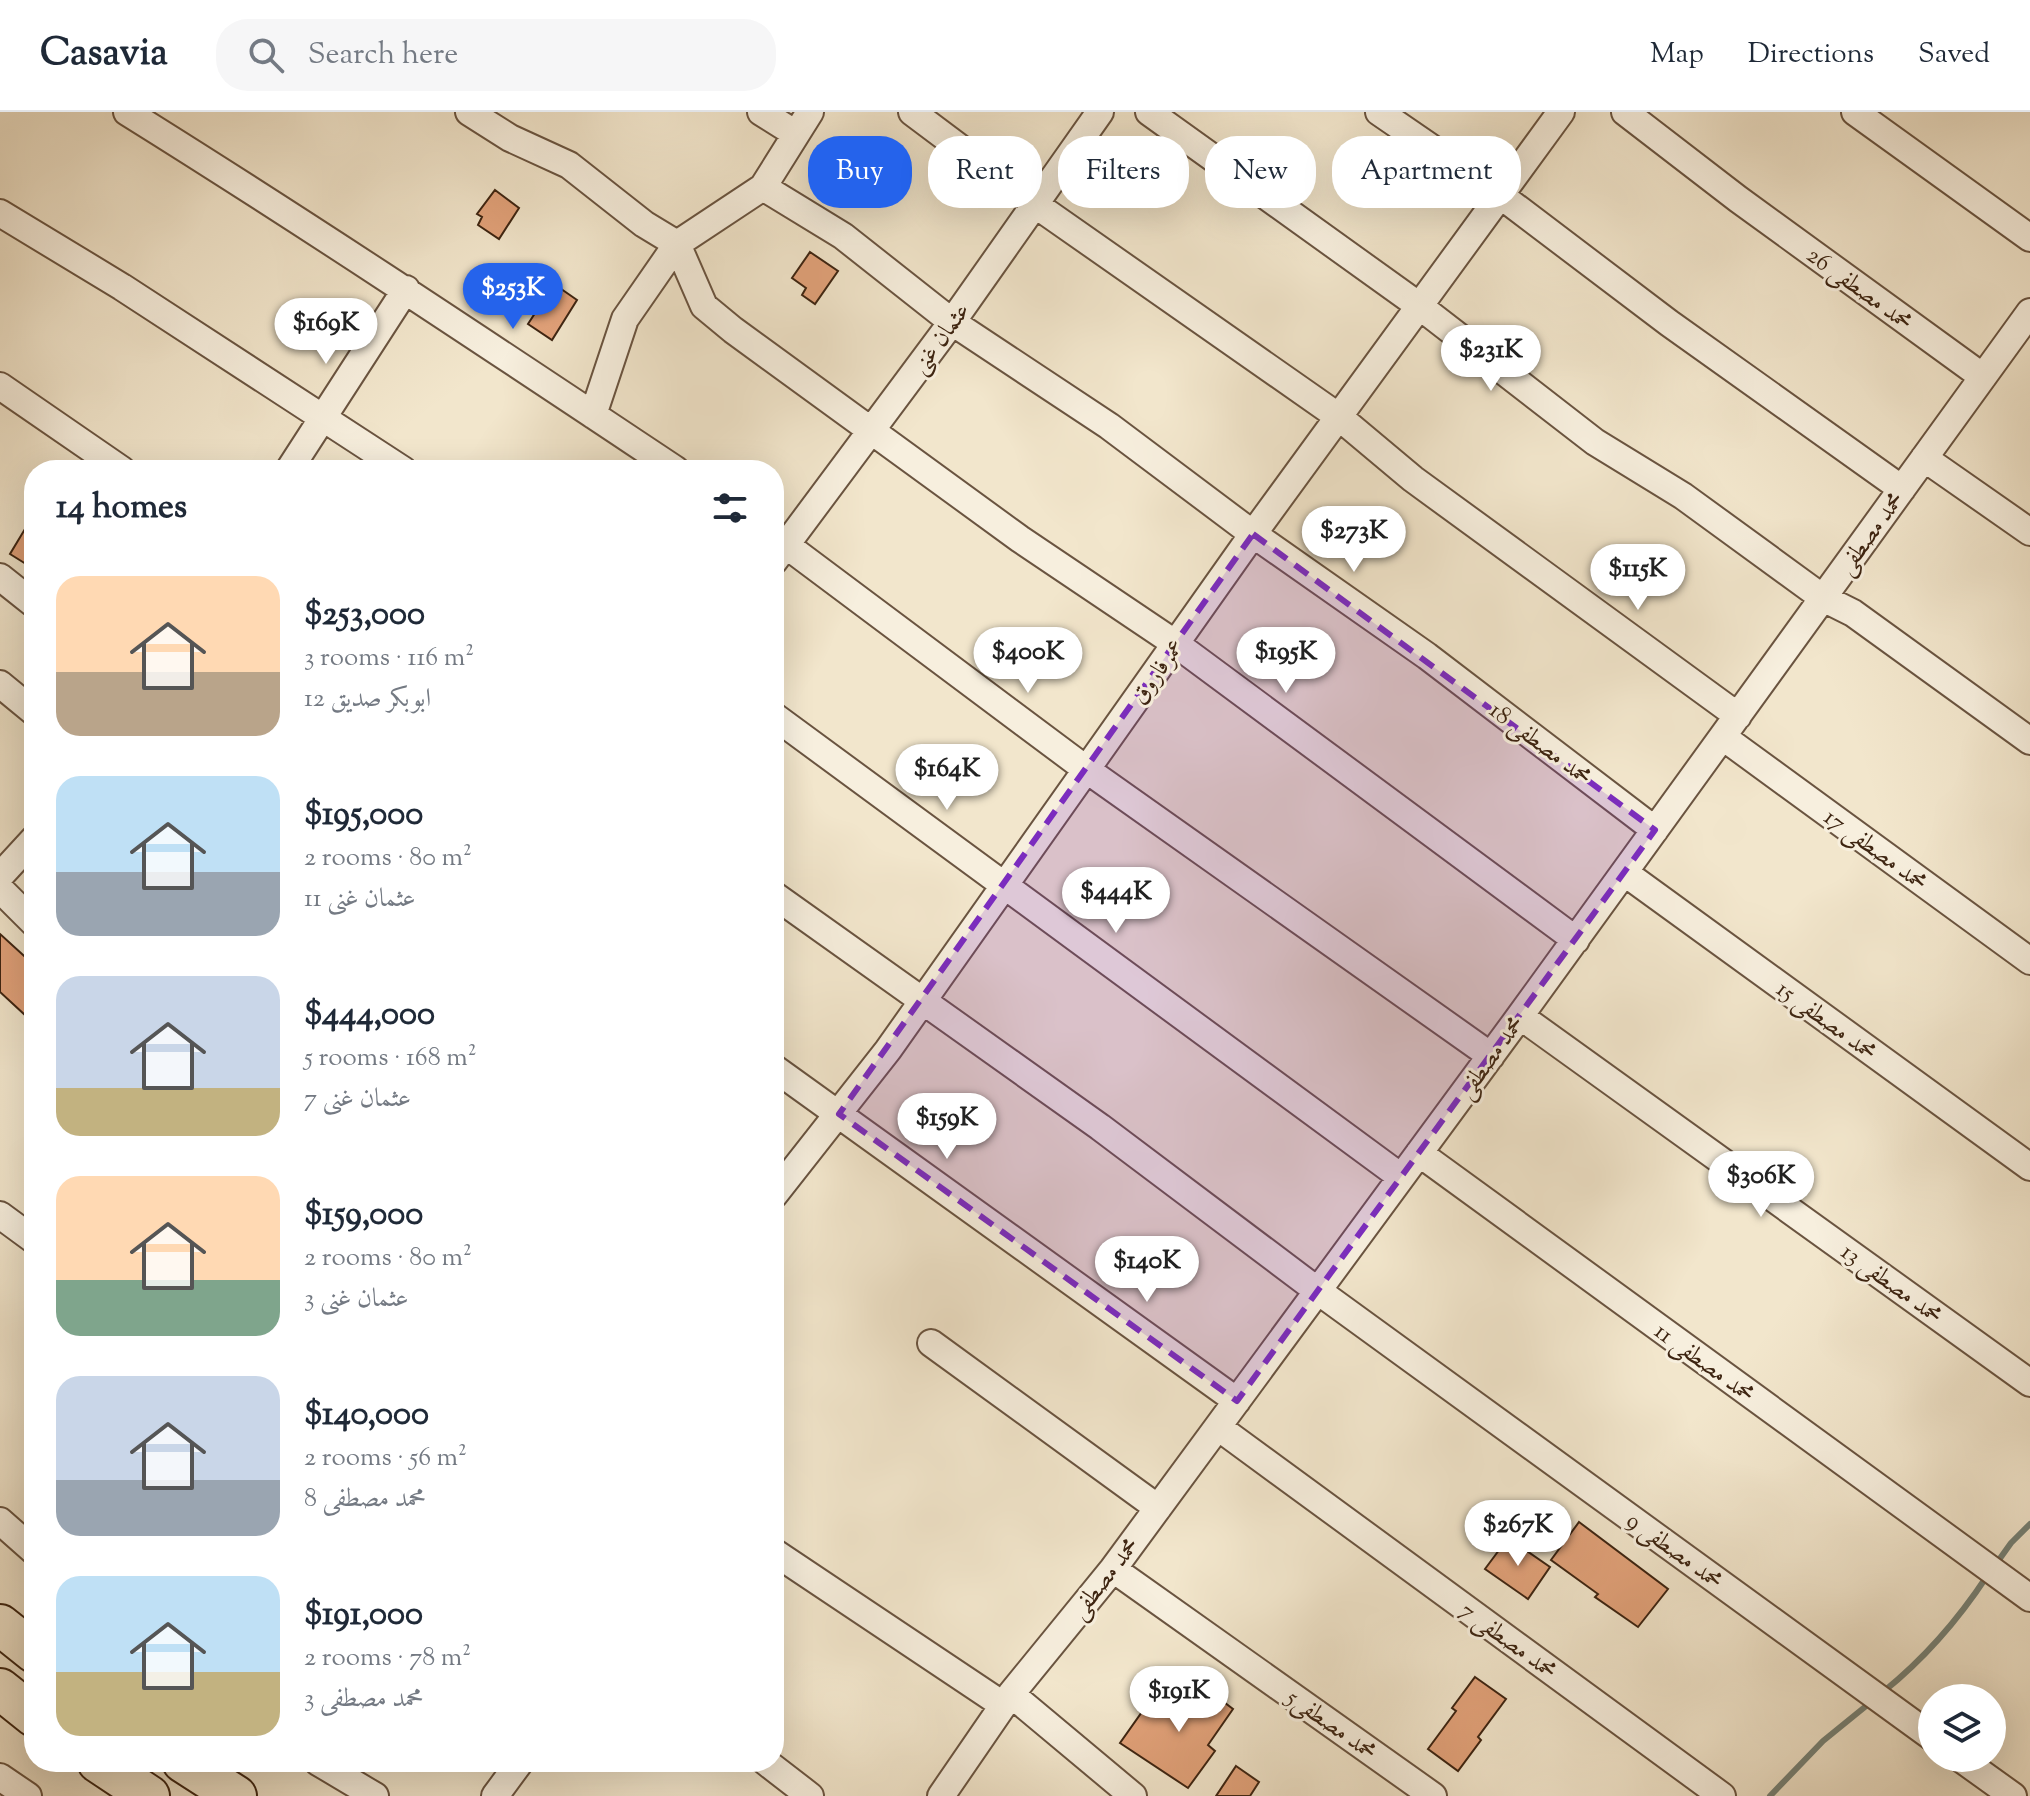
<!DOCTYPE html>
<html lang="en">
<head>
<meta charset="utf-8">
<style>
  :root { --surface:#fff; --page:#f6f6f7; --text:#1f2937; --muted:#747a83; --line:#e0e1e3; --accent:#2563eb }
  body { margin:0; font-family:"Sorts Mill Goudy",Amiri,serif; background:var(--page); color:var(--text); height:100vh; display:flex; flex-direction:column; font-size:30px; white-space:nowrap }
  * { box-sizing:border-box; margin:0 }
  p { font-size:26px; color:var(--muted) }
  .icon { flex:none; width:44px; height:44px; fill:none; stroke:currentColor; stroke-width:2; stroke-linecap:round; stroke-linejoin:round }
  .map { position:relative; flex:1; overflow:hidden }
  .sheet { position:absolute; left:24px; top:348px; width:760px; height:1312px; display:flex; flex-direction:column; background:var(--surface); border-radius:32px; box-shadow:0 8px 32px #0002 }
  .sheet>* { flex:none }
  .banner { position:absolute; left:808px; top:24px; width:760px; height:72px; display:flex; gap:16px }
  .controls { position:absolute; left:1918px; top:1572px; display:grid; gap:16px }
  .controls a { display:grid; place-items:center; width:88px; height:88px; border-radius:50%; background:var(--surface); box-shadow:0 8px 32px #0002; font-size:40px }
  .price { position:absolute; translate:-50% -68px; padding:0 18px; border-radius:28px; background:#fff; color:#222; font-size:26px; line-height:52px; filter:drop-shadow(0 2px 4px #0008) }
  .price::after { content:''; position:absolute; left:50%; top:48px; width:24px; height:18px; margin-left:-12px; background:inherit; clip-path:polygon(0 0,100% 0,50% 100%) }
  .price.selected { background:var(--accent); color:#fff }
  ul { padding:0; list-style:none }
  li { display:flex; align-items:center; gap:24px; height:200px; padding:0 32px }
  li span { display:grid; place-items:center; flex:none; width:224px; height:160px; border-radius:24px; color:#555 }
  li>.icon { margin-inline-start:auto }
  span .icon { width:96px; height:96px; fill:#fffc; stroke-width:1 }
  li b { font-size:34px }
  h2 { display:flex; justify-content:space-between; align-items:center; height:96px; padding:0 32px; font-size:34px }
  .chip { padding:0 28px; border-radius:32px; background:var(--surface); box-shadow:0 8px 32px #0002; font-size:28px; line-height:72px }
  .chip.selected { background:var(--accent); color:#fff }
  header { display:flex; align-items:center; gap:48px; box-sizing:border-box; height:112px; padding:0 40px; background:var(--surface); border-bottom:2px solid var(--line) }
  header strong { font-size:38px }
  nav { display:flex; gap:44px; margin-inline-start:auto; font-size:28px }
  .search { width:560px; height:72px; background:var(--page); display:flex; align-items:center; gap:20px; box-sizing:border-box; padding:0 28px; border-radius:32px; color:var(--muted); font-size:30px }
  .map>svg:first-child { display:block }
  .lines { fill:none; stroke-linecap:round; stroke-linejoin:round }
  .stream { stroke:#758176; stroke-width:6 }
  .building { fill:#e2a27a; stroke:#3d2411; stroke-width:2 }
  .minor-casing { stroke:#6a5440; stroke-width:30 }
  .highway-casing { stroke:#3d2411; stroke-width:44 }
  .minor { stroke:#f7efde; stroke-width:26 }
  .highway { stroke:#f2e6cc; stroke-width:40 }
  .marked { fill:#7b2cbf; fill-opacity:0.2; stroke:#7b2cbf; stroke-width:6; stroke-dasharray:16 10; stroke-linejoin:round }
  .labels { text-anchor:middle; stroke-width:6; stroke-linejoin:round; paint-order:stroke }
  .street-label { font-size:24px; fill:#3d2411; stroke:#f7efde }
</style>
</head>
<body>
<header>
<strong>Casavia</strong>
<div class="search"><svg class="icon" aria-label="search" viewBox="0 0 24 24"><circle cx="10" cy="10" r="6"/><path d="M15 15l6 6"/></svg>Search here</div>
<nav><a>Map</a><a>Directions</a><a>Saved</a></nav>
</header>
<div class="map">
<svg width="2030" height="1684" viewBox="0 0 2030 1684">
  <rect width="100%" height="100%" fill="#f2e6cc"/>
  <filter id="stains"><feTurbulence type="fractalNoise" baseFrequency=".0025" numOctaves="4"/><feColorMatrix values="0 0 0 0 .2 0 0 0 0 .09 0 0 0 0 .02 0 0 0 .5 -.17"/></filter>
  <radialGradient id="worn" r=".72"><stop offset=".6" stop-color="#630" stop-opacity="0"/><stop offset="1" stop-color="#630" stop-opacity=".3"/></radialGradient>
  <g class="lines">
    <path class="stream" d="M1996,1452L2011,1431L2030,1412
      M1883,1580C1924,1547 1958,1508 1987,1464
      M1770,1684L1823,1629L1871,1590"/>
  </g>
  <path class="building" d="M495,78L519,96L499,127L478,113L482,105L477,102Z
    M810,140L838,159L815,192L802,183L806,176L792,166Z
    M554,172L577,188L552,228L528,212Z
    M34,402V457L10,442Z
    M0,822L34,853V894L25,903L0,880Z
    M1579,1410L1668,1477L1638,1515L1595,1485L1598,1482L1551,1448Z
    M1508,1426L1550,1455L1528,1487L1485,1457Z
    M1475,1565L1506,1587L1478,1625L1481,1628L1458,1659L1428,1637L1456,1599L1452,1596Z
    M1196,1569L1233,1597L1208,1633L1215,1639L1188,1676L1120,1631L1149,1590L1171,1605Z
    M1236,1654L1259,1670L1250,1684H1216Z"/>
  <g class="lines">
    <defs>
      <path id="minor" d="M127,0C313,116 494,237 676,358
        M469,0L510,26L569,53L644,112L677,132
        M761,0L796,22
        M912,0L1036,93L1339,305L1413,367L1738,604
        M1149,0L1418,193L1595,330L1683,384L1823,486L1853,501L2030,629
        M1379,0L1500,83L1669,211L1902,377
        M1625,0L1738,87L1983,265
        M1855,0L2030,126
        M763,75L843,124L952,210L1109,314L1253,422L1427,544L1655,718
        M0,101L122,175L403,358
        M677,132L704,194L733,218L1020,427L1176,532L1576,828
        M0,274L122,358
        M593,303L625,207L677,132L763,75L810,0
        M1924,346L2030,420
        M289,358L406,177
        M774,424L1087,658L1491,944
        M774,449L952,210L1100,0
        M0,465L34,492
        M0,572L34,600
        M774,604L1401,1065
        M1723,625L2030,849
        M1625,761L2030,1055
        M0,764L34,727
        M0,777L34,811
        M774,783L1100,1015L1318,1179L1932,1625
        M1520,904L2030,1271
        M774,956L1237,1289
        M1419,1041L2030,1486
        M774,1083L888,938L1253,422L1561,0
        M0,1103L34,1128
        M931,1231L1158,1396
        M1218,1315L1722,1684
        M0,1409L34,1439
        M774,1440L1003,1593
        M1113,1457L1433,1684
        M1011,1582L1133,1684
        M1960,1646L2013,1684
        M318,1650L375,1684
        M766,1650L810,1684
        M0,1665L28,1684
        M495,1684L520,1650
        M941,1684L1011,1582L1113,1457L1520,904L2030,200"/>
      <path id="highway" d="M0,1513L34,1540
        M0,1577L34,1604
        M98,1650L149,1684
        M183,1650L236,1684"/>
    </defs>
    <use href="#minor" class="minor-casing"/>
    <use href="#highway" class="highway-casing"/>
    <use href="#minor" class="minor"/>
    <use href="#highway" class="highway"/>
  </g>
  <path class="marked" d="M1253,422L1655,718L1237,1289L839,1002Z"/>
  <g class="labels">
    <g class="street-label">
      <text transform="translate(1860 176) rotate(36)" y="8">محمد مصطفی 26</text>
      <text transform="translate(940 226) rotate(-54)" y="8">عثمان غنی</text>
      <text transform="translate(1870 421) rotate(-54)" y="8">محمد مصطفی</text>
      <text transform="translate(1157 559) rotate(-55)" y="8">عمرفاروق</text>
      <text transform="translate(1541 631) rotate(37)" y="8">محمد مصطفی 18</text>
      <text transform="translate(1876 737) rotate(36)" y="8">محمد مصطفی 17</text>
      <text transform="translate(1827 908) rotate(36)" y="8">محمد مصطفی 15</text>
      <text transform="translate(1490 945) rotate(-54)" y="8">محمد مصطفی</text>
      <text transform="translate(1892 1171) rotate(36)" y="8">محمد مصطفی 13</text>
      <text transform="translate(1705 1250) rotate(36)" y="8">محمد مصطفی 11</text>
      <text transform="translate(1675 1438) rotate(36)" y="8">محمد مصطفی 9</text>
      <text transform="translate(1104 1466) rotate(-52)" y="8">محمد مصطفی</text>
      <text transform="translate(1509 1528) rotate(36)" y="8">محمد مصطفی 7</text>
      <text transform="translate(1332 1612) rotate(35)" y="8">محمد مصطفی5</text>
    </g>
  </g>
  <rect width="100%" height="100%" filter="url(#stains)"/>
  <rect width="100%" height="100%" fill="url(#worn)"/>
</svg>
<div class="controls">
<a><svg class="icon" aria-label="layers" viewBox="0 0 24 24"><path d="M12 4l9 5-9 5-9-5zM3 14l9 5 9-5"/></svg></a>
</div>
<b class="price selected" style="left:513px;top:219px">$253K</b>
<b class="price" style="left:326px;top:254px">$169K</b>
<b class="price" style="left:1491px;top:281px">$231K</b>
<b class="price" style="left:1354px;top:462px">$273K</b>
<b class="price" style="left:1638px;top:500px">$115K</b>
<b class="price" style="left:1028px;top:583px">$400K</b>
<b class="price" style="left:1286px;top:583px">$195K</b>
<b class="price" style="left:947px;top:700px">$164K</b>
<b class="price" style="left:1116px;top:823px">$444K</b>
<b class="price" style="left:947px;top:1049px">$159K</b>
<b class="price" style="left:1761px;top:1107px">$306K</b>
<b class="price" style="left:1147px;top:1192px">$140K</b>
<b class="price" style="left:1518px;top:1456px">$267K</b>
<b class="price" style="left:1179px;top:1622px">$191K</b>
<div class="banner">
<a class="chip selected">Buy</a>
<a class="chip">Rent</a>
<a class="chip">Filters</a>
<a class="chip">New</a>
<a class="chip">Apartment</a>
</div>
<section class="sheet">
<h2>14 homes<svg class="icon" aria-label="filters" viewBox="0 0 24 24"><path d="M4 7h16M4 17h16"/><circle cx="9" cy="7" r="2"/><circle cx="15" cy="17" r="2"/></svg></h2>
<ul>
<li><span style="background:linear-gradient(#ffd9b3 60%,#b9a48a 0)"><svg class="icon" aria-label="home" viewBox="0 0 24 24"><path d="M3 11l9-7 9 7M6 9v11h12V9"/></svg></span><div><b>$253,000</b><p>3 rooms · 116 m²</p><p>ابوبکر صدیق 12</p></div></li>
<li><span style="background:linear-gradient(#bfe0f5 60%,#9aa5b1 0)"><svg class="icon" aria-label="home" viewBox="0 0 24 24"><path d="M3 11l9-7 9 7M6 9v11h12V9"/></svg></span><div><b>$195,000</b><p>2 rooms · 80 m²</p><p>عثمان غنی 11</p></div></li>
<li><span style="background:linear-gradient(#c9d6e8 70%,#c2b280 0)"><svg class="icon" aria-label="home" viewBox="0 0 24 24"><path d="M3 11l9-7 9 7M6 9v11h12V9"/></svg></span><div><b>$444,000</b><p>5 rooms · 168 m²</p><p>عثمان غنی 7</p></div></li>
<li><span style="background:linear-gradient(#ffd9b3 65%,#7fa58c 0)"><svg class="icon" aria-label="home" viewBox="0 0 24 24"><path d="M3 11l9-7 9 7M6 9v11h12V9"/></svg></span><div><b>$159,000</b><p>2 rooms · 80 m²</p><p>عثمان غنی 3</p></div></li>
<li><span style="background:linear-gradient(#c9d6e8 65%,#9aa5b1 0)"><svg class="icon" aria-label="home" viewBox="0 0 24 24"><path d="M3 11l9-7 9 7M6 9v11h12V9"/></svg></span><div><b>$140,000</b><p>2 rooms · 56 m²</p><p>محمد مصطفی 8</p></div></li>
<li><span style="background:linear-gradient(#bfe0f5 60%,#c2b280 0)"><svg class="icon" aria-label="home" viewBox="0 0 24 24"><path d="M3 11l9-7 9 7M6 9v11h12V9"/></svg></span><div><b>$191,000</b><p>2 rooms · 78 m²</p><p>محمد مصطفی 3</p></div></li>
</ul>
</section>
</div>
</body>
</html>
